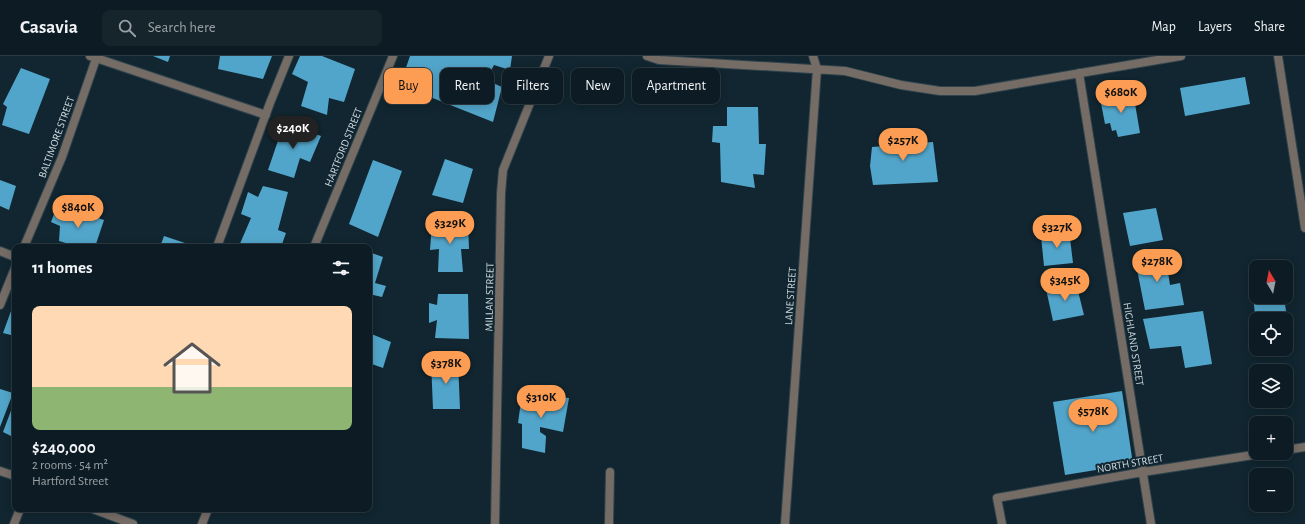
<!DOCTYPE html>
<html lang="en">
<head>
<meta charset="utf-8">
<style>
  :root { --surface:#0d1c24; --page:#16252c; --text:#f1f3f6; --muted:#9aa1a6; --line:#2d3a41; --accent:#fc9d53 }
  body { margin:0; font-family:"Alegreya Sans",sans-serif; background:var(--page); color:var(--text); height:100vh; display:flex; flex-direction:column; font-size:15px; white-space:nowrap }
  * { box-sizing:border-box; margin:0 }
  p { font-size:13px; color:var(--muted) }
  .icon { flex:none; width:22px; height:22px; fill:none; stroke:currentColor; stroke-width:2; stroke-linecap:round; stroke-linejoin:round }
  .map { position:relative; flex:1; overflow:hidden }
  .panel { position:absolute; left:12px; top:188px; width:360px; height:268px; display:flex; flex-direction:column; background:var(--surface); border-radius:8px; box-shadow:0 2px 10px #0003,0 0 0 1px var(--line) }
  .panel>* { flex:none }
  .hud { position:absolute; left:384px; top:12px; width:380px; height:36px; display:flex; gap:8px }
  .needle { width:26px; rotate:350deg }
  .controls { position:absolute; left:1249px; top:204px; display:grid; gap:8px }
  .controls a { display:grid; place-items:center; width:44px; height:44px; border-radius:8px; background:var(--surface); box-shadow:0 2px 10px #0003,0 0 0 1px var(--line); font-size:20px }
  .price { position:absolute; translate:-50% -34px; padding:0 9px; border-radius:14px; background:var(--accent); color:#111; font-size:13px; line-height:26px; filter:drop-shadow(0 1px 2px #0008) }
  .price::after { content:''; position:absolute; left:50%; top:24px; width:12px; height:9px; margin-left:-6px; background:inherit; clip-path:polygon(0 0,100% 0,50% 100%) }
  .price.on { background:#222; color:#fff }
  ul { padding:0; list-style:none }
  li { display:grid; align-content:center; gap:8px; height:212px; padding:0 20px }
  li span { display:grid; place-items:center; height:124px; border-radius:8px; color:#555 }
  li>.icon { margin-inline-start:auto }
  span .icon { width:72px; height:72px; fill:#fffc; stroke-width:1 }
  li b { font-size:17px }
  h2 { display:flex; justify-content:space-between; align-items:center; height:48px; padding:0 20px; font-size:17px }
  .chip { padding:0 14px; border-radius:8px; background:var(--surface); box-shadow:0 2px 10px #0003,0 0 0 1px var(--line); font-size:14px; line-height:36px }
  .chip.on { background:var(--accent); color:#111 }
  header { display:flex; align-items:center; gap:24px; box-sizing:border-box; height:56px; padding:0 20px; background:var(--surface); border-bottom:1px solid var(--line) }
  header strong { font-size:19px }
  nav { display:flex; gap:22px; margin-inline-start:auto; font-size:14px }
  .search { width:280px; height:36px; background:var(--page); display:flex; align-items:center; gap:10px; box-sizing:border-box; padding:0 14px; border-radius:8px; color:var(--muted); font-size:15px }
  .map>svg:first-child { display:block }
  .building { fill:#52a5ca }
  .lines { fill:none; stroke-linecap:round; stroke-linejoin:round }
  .service-casing { stroke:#2f434c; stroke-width:10 }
  .minor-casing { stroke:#2f434c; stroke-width:10 }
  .service { stroke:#756c66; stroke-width:8 }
  .minor { stroke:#756c66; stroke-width:8 }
  .labels { text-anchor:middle; stroke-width:4; stroke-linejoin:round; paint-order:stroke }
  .street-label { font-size:11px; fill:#cddae0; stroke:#112630 }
</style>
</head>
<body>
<header>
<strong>Casavia</strong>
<div class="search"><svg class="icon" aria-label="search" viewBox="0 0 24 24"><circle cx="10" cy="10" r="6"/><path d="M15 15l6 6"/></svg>Search here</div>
<nav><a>Map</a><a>Layers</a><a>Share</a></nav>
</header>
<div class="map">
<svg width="1305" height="468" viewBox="0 0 1305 468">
  <rect width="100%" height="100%" fill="#112630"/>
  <path class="building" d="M153,0H170L168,6Z
    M220,0H272L263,23L218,13Z
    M300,0H322L355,13L344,46L329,42L327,59L301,50L308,26L292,18Z
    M410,0H512L510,14L494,9L486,24L502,31L493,66L400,29Z
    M21,12L50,23L29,78L2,69L7,51L3,48Z
    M1245,21L1250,48L1185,60L1180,32Z
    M1133,36L1140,77L1118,81L1116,74L1112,75L1110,67L1105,68L1100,42Z
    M727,51H758L759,88H766L764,119L753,118L755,132L721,126L720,87L712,86L713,70H727Z
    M284,67L321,80L310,106L300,102L294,122L268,114Z
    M882,80H906V88L933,86L938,126L873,129L870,110L872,91L884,90Z
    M445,103L473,113L463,147L432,139Z
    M373,104L402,115L378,181L349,168Z
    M0,124L16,130L9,154L0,150Z
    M263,130L288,136L278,174L286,177L281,191H244L239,190L251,162L241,158L248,136L258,141Z
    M1156,152L1163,184L1130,190L1123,157Z
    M56,153L80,163L83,157L104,164L95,191H79L59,185L60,170L51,166Z
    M432,168H468L469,193H461L463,216H438L439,193L430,194Z
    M1069,174L1073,207L1044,210L1041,180Z
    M164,180L191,189V191H160Z
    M369,196L383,201L375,227L386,230L382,241L369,238Z
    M1165,197L1170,229L1180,227L1184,249L1145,254L1135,203Z
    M1251,225H1256V241H1284L1286,255L1255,258Z
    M1076,227L1084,259L1053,265L1046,233Z
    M438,238H468L469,283L435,282L437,264L429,267V247L437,249Z
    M15,244V280L3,277Z
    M1203,255L1212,308L1185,312L1181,290L1150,293L1143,263Z
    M369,277L391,286L383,312L369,307Z
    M431,305H458L460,353H433Z
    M0,333L13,337L0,371Z
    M1122,335L1133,408L1065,419L1053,346Z
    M522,338L569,342L563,376L540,371V376L546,380L545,397L522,392V368L518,367Z
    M15,344V382L3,376Z"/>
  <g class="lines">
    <defs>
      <path id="service" d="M14,468L20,453"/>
      <path id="minor" d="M90,0L266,59
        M647,0L659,4L845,15L901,29L940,35H975L1181,0
        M1278,0L1305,172
        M1079,17L1151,468
        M24,191L62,101L97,0
        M217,191L270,47L289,0
        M314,191L393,0
        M0,195L15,201
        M0,249L15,212
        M1286,394L1305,391
        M0,415L15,420
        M93,453L133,468
        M202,468L208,453
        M495,468L501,137L503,114L549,0
        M609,468L610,416
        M785,468L817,13L813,0
        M1002,468L997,442L1143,416L1266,397"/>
    </defs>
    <use href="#service" class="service-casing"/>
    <use href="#minor" class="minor-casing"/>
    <use href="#service" class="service"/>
    <use href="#minor" class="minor"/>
  </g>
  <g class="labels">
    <g class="street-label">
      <text transform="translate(56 81) rotate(-70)" y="4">BALTIMORE STREET</text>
      <text transform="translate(343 91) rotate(-68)" y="4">HARTFORD STREET</text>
      <text transform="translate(790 240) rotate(-86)" y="4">LANE STREET</text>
      <text transform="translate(489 241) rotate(-89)" y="4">MILLAN STREET</text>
      <text transform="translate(1134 288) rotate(81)" y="4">HIGHLAND STREET</text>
      <text transform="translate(1130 407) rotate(-10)" y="4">NORTH STREET</text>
    </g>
  </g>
</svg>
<div class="controls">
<a><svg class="needle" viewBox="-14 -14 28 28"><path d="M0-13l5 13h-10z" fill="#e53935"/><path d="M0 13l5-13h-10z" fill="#9aa1a6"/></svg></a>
<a><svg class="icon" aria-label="locate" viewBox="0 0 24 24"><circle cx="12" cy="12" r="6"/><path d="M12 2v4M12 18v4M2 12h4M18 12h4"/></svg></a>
<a><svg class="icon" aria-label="layers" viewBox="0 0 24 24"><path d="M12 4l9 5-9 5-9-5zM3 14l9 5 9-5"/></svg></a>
<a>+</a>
<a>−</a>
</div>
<b class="price" style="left:1121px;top:58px">$680K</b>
<b class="price on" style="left:293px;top:94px">$240K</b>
<b class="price" style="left:903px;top:106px">$257K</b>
<b class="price" style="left:78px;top:173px">$840K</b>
<b class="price" style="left:450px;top:189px">$329K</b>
<b class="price" style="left:1057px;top:193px">$327K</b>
<b class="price" style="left:1157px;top:227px">$278K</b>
<b class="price" style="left:1065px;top:246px">$345K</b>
<b class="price" style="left:446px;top:329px">$378K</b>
<b class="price" style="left:541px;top:363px">$310K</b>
<b class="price" style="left:1093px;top:377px">$578K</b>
<div class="hud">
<a class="chip on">Buy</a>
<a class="chip">Rent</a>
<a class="chip">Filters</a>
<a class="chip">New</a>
<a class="chip">Apartment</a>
</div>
<section class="panel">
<h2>11 homes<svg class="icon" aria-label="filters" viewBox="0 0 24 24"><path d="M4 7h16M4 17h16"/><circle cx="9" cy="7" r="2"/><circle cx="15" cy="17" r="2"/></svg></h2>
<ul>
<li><span style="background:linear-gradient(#ffd9b3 65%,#8fb573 0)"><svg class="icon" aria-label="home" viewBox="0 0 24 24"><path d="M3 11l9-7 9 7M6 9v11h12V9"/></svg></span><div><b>$240,000</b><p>2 rooms · 54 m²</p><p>Hartford Street</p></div></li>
</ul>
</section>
</div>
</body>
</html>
